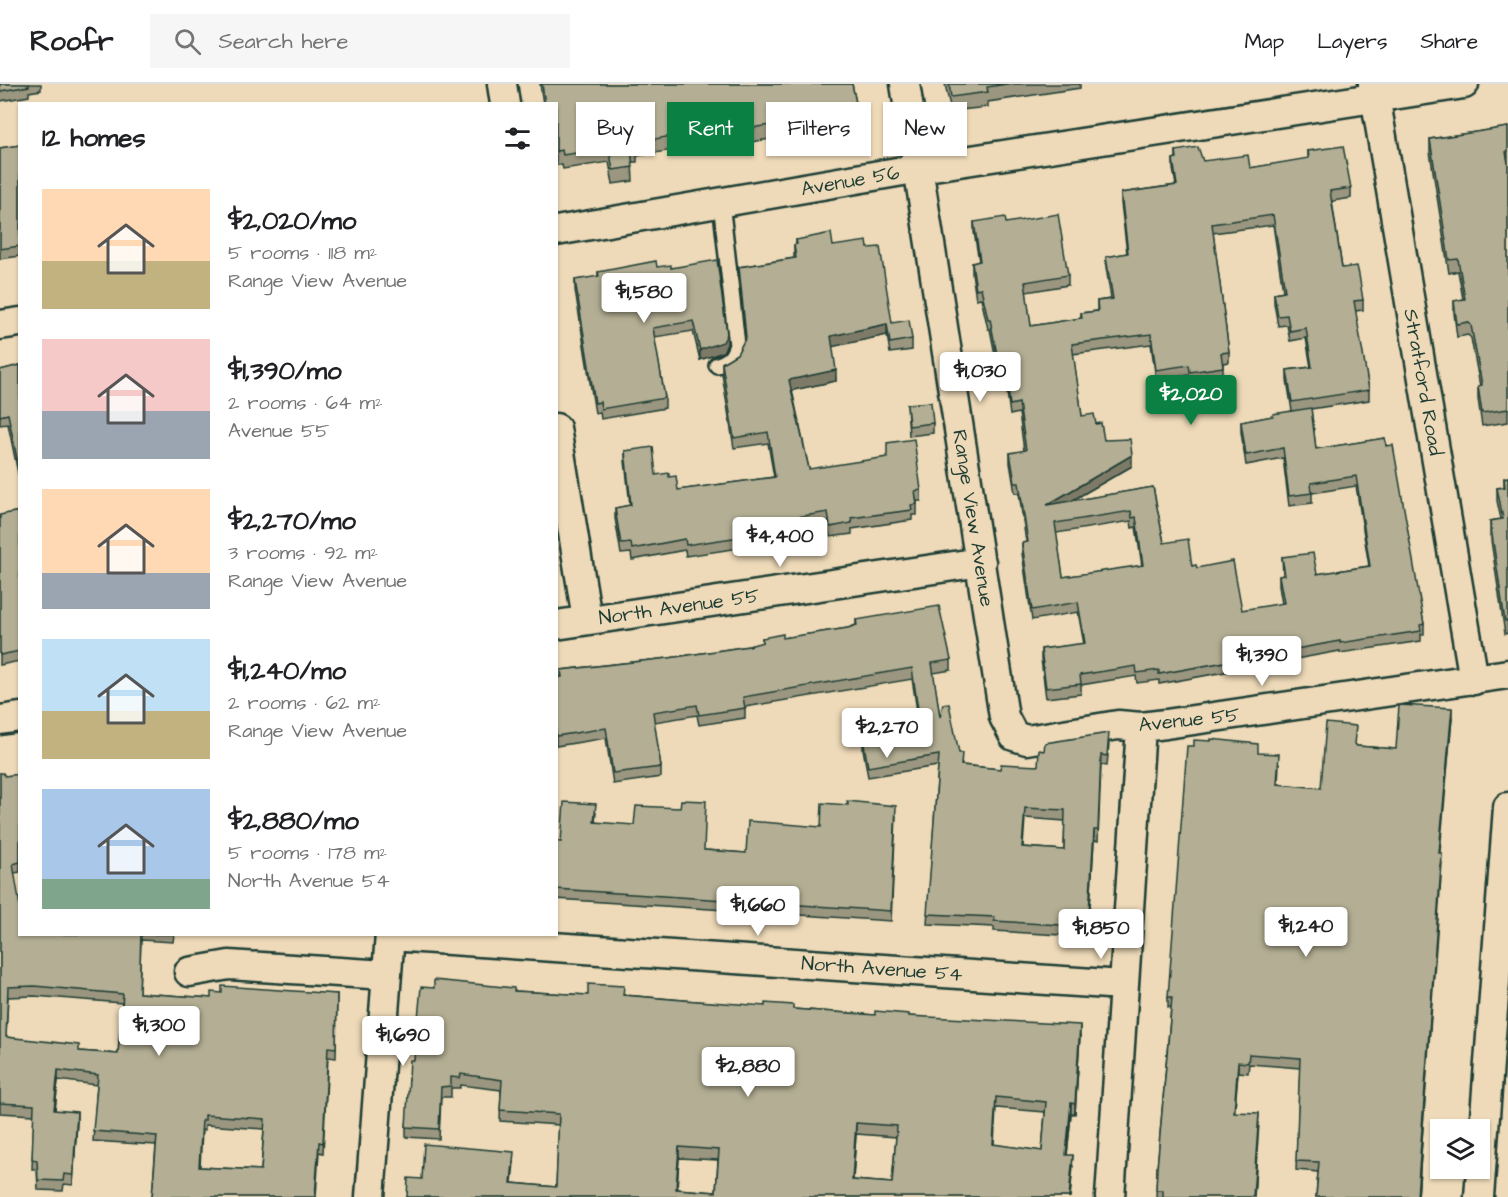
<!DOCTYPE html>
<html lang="en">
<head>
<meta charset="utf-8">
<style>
  :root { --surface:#fff; --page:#f6f6f6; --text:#202124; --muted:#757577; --line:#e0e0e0; --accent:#0b8043 }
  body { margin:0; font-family:"Architects Daughter",sans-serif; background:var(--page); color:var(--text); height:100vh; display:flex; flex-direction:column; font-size:22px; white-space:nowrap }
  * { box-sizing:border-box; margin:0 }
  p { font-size:20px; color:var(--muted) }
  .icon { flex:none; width:33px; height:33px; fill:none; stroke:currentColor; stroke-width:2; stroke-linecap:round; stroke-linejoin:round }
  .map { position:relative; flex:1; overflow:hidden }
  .drawer { position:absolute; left:18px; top:18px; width:540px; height:834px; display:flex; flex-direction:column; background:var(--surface); border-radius:0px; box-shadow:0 2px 4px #0004 }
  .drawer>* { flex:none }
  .banner { position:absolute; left:576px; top:18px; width:570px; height:54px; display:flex; gap:12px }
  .controls { position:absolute; left:1430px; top:1035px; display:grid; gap:12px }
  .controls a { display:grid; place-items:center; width:60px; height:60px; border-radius:0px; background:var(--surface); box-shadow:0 2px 4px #0004; font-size:30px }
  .price { position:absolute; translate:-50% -51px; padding:0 14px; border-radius:6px; background:#fff; color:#222; font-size:20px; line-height:39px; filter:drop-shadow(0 2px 3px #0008) }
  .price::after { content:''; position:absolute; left:50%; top:36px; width:18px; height:14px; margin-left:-9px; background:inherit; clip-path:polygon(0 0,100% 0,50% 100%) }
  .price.selected { background:var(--accent); color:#fff }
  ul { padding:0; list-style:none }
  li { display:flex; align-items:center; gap:18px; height:150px; padding:0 24px }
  li span { display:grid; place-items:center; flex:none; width:168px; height:120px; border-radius:0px; color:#555 }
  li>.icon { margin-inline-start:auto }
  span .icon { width:72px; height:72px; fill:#fffc; stroke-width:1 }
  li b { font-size:26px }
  h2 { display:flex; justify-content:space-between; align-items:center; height:72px; padding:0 24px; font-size:26px }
  .pill { padding:0 21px; border-radius:0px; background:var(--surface); box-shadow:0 2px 4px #0004; font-size:21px; line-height:54px }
  .pill.selected { background:var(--accent); color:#fff }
  header { display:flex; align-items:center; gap:36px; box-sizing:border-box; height:84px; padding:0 30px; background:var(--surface); border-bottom:2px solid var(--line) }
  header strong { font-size:28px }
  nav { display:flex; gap:33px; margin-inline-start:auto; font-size:21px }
  .search { width:420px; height:54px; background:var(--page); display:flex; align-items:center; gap:15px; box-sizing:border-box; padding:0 21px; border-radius:0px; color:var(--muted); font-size:22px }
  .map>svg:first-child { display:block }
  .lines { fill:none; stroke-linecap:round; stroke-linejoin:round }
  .lane-casing { stroke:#1f3d34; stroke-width:20 }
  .street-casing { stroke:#1f3d34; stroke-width:33 }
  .lane { stroke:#eedab8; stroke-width:15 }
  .street { stroke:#eedab8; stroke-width:28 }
  .wall { fill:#9b967f; stroke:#1f3d34; stroke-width:1.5; fill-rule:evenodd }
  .shaded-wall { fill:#7e7a68; stroke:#1f3d34; stroke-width:1.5 }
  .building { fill:#b4af94; stroke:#1f3d34; stroke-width:1.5; fill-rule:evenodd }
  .labels { text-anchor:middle; stroke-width:5; stroke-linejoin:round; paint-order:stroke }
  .street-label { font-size:20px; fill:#1f3d34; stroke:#eedab8 }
</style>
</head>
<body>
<header>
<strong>Roofr</strong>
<div class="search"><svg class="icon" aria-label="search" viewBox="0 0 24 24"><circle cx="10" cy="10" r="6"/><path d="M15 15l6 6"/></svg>Search here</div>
<nav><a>Map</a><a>Layers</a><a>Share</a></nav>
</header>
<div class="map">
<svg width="1508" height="1113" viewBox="0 0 1508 1113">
  <rect width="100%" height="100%" fill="#eedab8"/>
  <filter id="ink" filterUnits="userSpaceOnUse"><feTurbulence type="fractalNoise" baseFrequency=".0167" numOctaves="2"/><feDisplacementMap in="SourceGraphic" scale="12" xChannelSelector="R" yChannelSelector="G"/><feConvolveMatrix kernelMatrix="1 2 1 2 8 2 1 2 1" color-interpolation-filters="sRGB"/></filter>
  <g filter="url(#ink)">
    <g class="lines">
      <defs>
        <path id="lane" d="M717,281C729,278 733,273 737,261L721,118"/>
        <path id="street" d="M502,0L505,20
          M905,0L1004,633L1014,652L1027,656L1118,641L1141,643L1166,640L1508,590
          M1373,0L1474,596
          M556,147L920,84L1464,0
          M0,241L20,238
          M556,344L587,535
          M556,541L981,478
          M0,636L20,633
          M390,852L1123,901
          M189,888L229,881L386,891
          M370,1113L390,850
          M1110,1113L1141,643
          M1479,1113L1508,723"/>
      </defs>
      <use href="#lane" class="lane-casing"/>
      <use href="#street" class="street-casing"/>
      <use href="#lane" class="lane"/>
      <use href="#street" class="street"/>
    </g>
    <path class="wall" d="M0,0H41V6L29,8V12L0,17Z
      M540,0H852L856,19V33H849V42L679,70L678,65L637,72V78H632L633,97L613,100L609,78L563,85L562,81H556V20H543Z
      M945,0H1080V4L988,18V23L951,27Z
      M1508,43V338L1482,342L1478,315V302H1480L1471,254L1468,251L1457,253L1454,229V217L1463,215L1458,187L1449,189L1430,68V55Z
      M20,61V172L0,175V64Z
      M1176,67L1203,77L1250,84L1308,75V67L1351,104V114L1332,117L1342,184L1363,216V226L1355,227L1369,306V316L1311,325L1316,365L1385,354L1424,540V550H1421V557L1340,569V567L1159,600V596L1137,599L1136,592L1081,601V610L1046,614L1041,575V565L1084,560L1078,528L1032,536L1022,469V459L1026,458L1019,409H1015L1010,379V369L1024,367L1019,329L1010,331L1004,285L998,286L990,245H988L981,214L976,215L972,189V179L979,177L974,148V138L1006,139L1068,191V201L1026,208L1031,242L1081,234V229L1097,227V217L1111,215L1106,183V173L1127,169L1121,119V109L1176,101L1173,85V75L1176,74ZM1273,141L1283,207L1274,209V219L1278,242L1287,241L1290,257L1306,254L1311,283L1287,286V296L1292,327L1273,332L1241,338V348L1246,381L1283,374L1289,422L1312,419V409L1356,402L1369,482L1317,490L1282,473L1283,491L1279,492V502L1282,520L1242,526L1197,484L1192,482L1164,459L1153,403L1071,417L1132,382L1104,356L1096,340L1082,332L1073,270L1151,260L1156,296L1189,291L1190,298L1223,293V279L1229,278V268L1213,149ZM1131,437L1132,444L1136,443L1142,482L1063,493L1056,449Z
      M796,156L833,162L868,164L892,239L912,255V266L890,269L887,251L832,262L836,297L792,306L809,385L921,406V417H917V431H912V436L852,445V450L830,453L828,438L786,445V456L760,461L686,472L685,466L632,476L631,469L621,470L615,434V424L630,421L625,377V367L656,391L669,393L678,406L774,393L768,359L734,364L722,290V279L737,270L745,255L739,194V183L794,174V161L796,160Z
      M657,183L671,184L727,260L723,268L700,276L693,247L654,253L665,314V324L601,335L600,328L595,329L575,206V196L598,193V188Z
      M20,281V399L8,340L0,341V286Z
      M907,320L933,339V349L909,352Z
      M1508,393V549L1505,550L1490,450V437L1501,435L1497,417V404L1504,403V394Z
      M20,427V577L0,581V431Z
      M856,536L951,576V586L933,589L940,633L959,669L962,681L1000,685L1038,682L1044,667L1109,659L1107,682L1101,681L1098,757L1094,756L1088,857L1061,855V851L994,847V843L927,840L938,682L868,693L863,665V655L920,646L912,595L745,623V634L699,641L697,631L654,638L661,683V693L613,700L606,654L556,662V594L561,593V586L669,574L749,562L762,559V554H783L848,544L856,541ZM1025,734L1065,737L1064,766L1023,763Z
      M1452,634L1439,769L1442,779L1418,1113H1316L1318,1088L1296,1086L1300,984L1249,980L1248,989L1238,988L1234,1028L1259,1039L1254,1113H1156L1157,1085L1171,923H1168V913L1258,669L1279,680L1278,700L1321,704L1356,651L1355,660L1357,662L1396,665Z
      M0,689L5,692L20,690V788L14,789L20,850H174L173,858L141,856L139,909L211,914L337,910L336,974L328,973L323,1069L319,1068L316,1113H152L156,1061L93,1057L97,1001L58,996L55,1026L77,1037L73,1101L64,1100L63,1107L38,1106L37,1085H32L34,1031L0,1029ZM34,912L122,919L118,970L79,967L6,953L8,913ZM205,1041L264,1045L261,1086L200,1083L202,1046H205Z
      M596,729L595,738L705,766L746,769L821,743L896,732L891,837L556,815V757L561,758Z
      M514,907L588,911H624L793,925L875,931L909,932L1080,952L1075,1030H1071L1067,1071L1073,1082L1070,1113H407L422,1095L514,1078L512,1099L556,1103L559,1041L500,1037L501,1006L461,1001L460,1004H451V1013H441L439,1055L406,1053V1043L414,976ZM996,1024L1045,1028L1042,1067L994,1061ZM856,1050L896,1053L892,1099L853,1096ZM679,1074L718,1076L716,1108L677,1105Z"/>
    <path class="shaded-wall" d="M887,240V251L831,263V252Z
      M727,250V260L723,268L700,276V266Z
      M836,286V297L789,307V296Z
      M1132,371V382L1047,431V421Z
      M1452,624V634L1439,779V769Z
      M1094,746V756L1088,857V846Z
      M1442,769L1418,1113H1417Z
      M1080,941V952L1075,1030V1020Z
      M1238,978V988L1234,1037V1028Z
      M58,986V996L54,1036V1026Z
      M1071,1019V1030L1066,1081V1071Z
      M77,1028V1037L73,1101V1091Z
      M1259,1029L1254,1113H1253Z
      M856,1039V1050L852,1107V1096Z
      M679,1063V1074L676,1113V1105Z
      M1073,1071L1070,1113H1069Z"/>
    <path class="building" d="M0,0H29V2L0,7Z
      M542,0H852L856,19H847L849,28L679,56L678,51L636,58L637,64L631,65L633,83L613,86L609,64L563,71L562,66L556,67V20H545Z
      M949,0H1007L987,3L988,8L951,13Z
      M1508,43V67L1506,68L1508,79V325L1482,329L1478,302L1482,301L1471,241L1468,238L1457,240L1454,217L1465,215L1458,175L1449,176L1430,55Z
      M20,61V162L0,165V64Z
      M1343,62L1351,104L1330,107L1342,184L1357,182L1359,191L1363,216L1354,217L1369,306L1292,318L1287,286L1312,283L1306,244L1290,247L1287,231L1278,232L1274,209L1285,207L1273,131L1212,140L1229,268L1221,269L1223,283L1190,288L1189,281L1156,286L1151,250L1072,260L1082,332L1094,330L1096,340L1101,339L1104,356L1130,355L1132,371L1047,421L1153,403L1164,459L1188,455L1192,482L1196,481L1197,484L1233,477L1242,526L1284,519L1279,492L1285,491L1282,473L1313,469L1317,490L1370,482L1356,392L1311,399L1312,409L1289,412L1283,364L1246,371L1241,338L1273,332V330L1311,324L1316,365L1385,354L1386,362L1393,361L1424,540L1420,541L1421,547L1340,559V557L1159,590V586L1137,589L1136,582L1080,591L1081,600L1046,604L1041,565L1085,559L1078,518L1032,526L1022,459L1028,458L1019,399H1015L1010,369L1026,366L1019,319L1010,321L1004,275L998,276L990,235H988L981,204L976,205L972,179L980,177L974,138L1005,133L1006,139L1058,130L1068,191L1025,198L1031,242L1082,234L1081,229L1098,227L1097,217L1113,215L1106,173L1128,169L1121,109L1177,101L1173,75L1177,74L1176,67L1198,63L1203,77L1248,71L1250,84L1309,74L1308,67ZM1131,427L1132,434L1136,433L1143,481L1063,493L1055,439Z
      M831,149L833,162L867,157L868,164L880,163L892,239L909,236L912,255L890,259L887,240L831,252L836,286L789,296L809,385L887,373V359L914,355L921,406L915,407L917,420L911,421L912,426L851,434L852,439L830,443L828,428L785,435L786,445L760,450L686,461L685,455L632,465L631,459L621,460L615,424L631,421L625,367L653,363L656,391L669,389V393L676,392L678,406L775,393L768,348L734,354L722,279L737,270L746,253L739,183L796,174L794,161L797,160L796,156Z
      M717,176L727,250L723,258L700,266L693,237L653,244L665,314L601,325L600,318L595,319L575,196L599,192L598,188L656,177L657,183L671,181V184Z
      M20,281V389L8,330L0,332V286Z
      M931,318L933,339L909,342L907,320Z
      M1508,393V537H1505L1490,437L1503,435L1497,404L1505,403L1504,394Z
      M20,427V567L0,571V431Z
      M939,522L951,576L932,579L940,633L943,620H949L959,669H962L961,681L1000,685L1001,680L1038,682L1039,666L1044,667L1045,659L1109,649L1107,672L1101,671L1098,746H1094L1088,846L1061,844V841L994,837L995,833L927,830L939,671L868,683L863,655L921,646L912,584L743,613L745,624L699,631L697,621L653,628L661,683L613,689L606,644L556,652V594L562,593L561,586L669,574L749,562L763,558L762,554L783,550V554L848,544L857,541L856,536ZM1025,724L1065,726L1064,766L1022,763Z
      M1399,621L1452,624L1439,769H1442L1417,1113H1316L1319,1078L1296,1077L1300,974L1249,970L1248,979L1238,978L1234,1028L1259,1029L1253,1113H1163V1106H1156L1157,1085L1172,913H1168L1187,662H1194V656L1211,657V655L1258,660V669L1279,670L1277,700L1321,704L1326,639L1356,642L1354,660L1357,662L1396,665Z
      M0,689H3L5,692L20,690V778L13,780L20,822V850H141L139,909L211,914V908L222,909V902L337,910L336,964L328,963L323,1059L319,1058L315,1113H152L157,1052L93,1047L98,991L58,986L54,1026L77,1028L73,1091L64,1090L63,1097L38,1096L37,1076L32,1075L34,1021L0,1019ZM34,902L123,910L118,970L79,967V961L6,953L8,903ZM205,1031L265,1035L261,1086L199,1083L202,1036H205Z
      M681,716L706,717L704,766L746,769L748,737L821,743L822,719L848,721L847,717L896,722L891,827L556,805V757L561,758L564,718L596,720L594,738L634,741L636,722L680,724Z
      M434,896L514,904V907L588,911V900L624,902L623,911L683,916L765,922V919L793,921V925L875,931V927L909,930V932L1080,941L1075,1020L1071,1019L1066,1071H1073L1069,1113H407L408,1094L422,1095L424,1060L514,1068L511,1099L556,1103L559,1030L500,1026L502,996L461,990L460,994L451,993V1002L441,1003L439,1045L406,1043L410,976H414L421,903L434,904ZM996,1013L1046,1018L1042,1067L993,1060ZM856,1039L897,1042L892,1099L852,1096ZM679,1063L719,1066L716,1108L676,1105Z"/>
  </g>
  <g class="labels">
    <g class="street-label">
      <text transform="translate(850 96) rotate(-10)" y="7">Avenue 56</text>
      <text transform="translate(1424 298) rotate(80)" y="7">Stratford Road</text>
      <text transform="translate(974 434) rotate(81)" y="7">Range View Avenue</text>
      <text transform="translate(679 522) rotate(-8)" y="7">North Avenue 55</text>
      <text transform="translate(1189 635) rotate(-6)" y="7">Avenue 55</text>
      <text transform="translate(882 884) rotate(4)" y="7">North Avenue 54</text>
    </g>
  </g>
</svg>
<div class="controls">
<a><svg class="icon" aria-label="layers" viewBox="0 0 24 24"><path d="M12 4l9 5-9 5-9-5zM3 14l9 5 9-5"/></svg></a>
</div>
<b class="price" style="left:644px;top:240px">$1,580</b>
<b class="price" style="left:980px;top:319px">$1,030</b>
<b class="price selected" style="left:1191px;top:342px">$2,020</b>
<b class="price" style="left:780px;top:484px">$4,400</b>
<b class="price" style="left:1262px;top:603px">$1,390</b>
<b class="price" style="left:887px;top:675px">$2,270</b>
<b class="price" style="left:758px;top:853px">$1,660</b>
<b class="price" style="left:1306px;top:874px">$1,240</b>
<b class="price" style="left:1101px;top:876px">$1,850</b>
<b class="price" style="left:159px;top:973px">$1,300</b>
<b class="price" style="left:403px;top:983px">$1,690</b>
<b class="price" style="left:748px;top:1014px">$2,880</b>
<div class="banner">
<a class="pill">Buy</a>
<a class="pill selected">Rent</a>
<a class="pill">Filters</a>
<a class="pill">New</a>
</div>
<section class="drawer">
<h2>12 homes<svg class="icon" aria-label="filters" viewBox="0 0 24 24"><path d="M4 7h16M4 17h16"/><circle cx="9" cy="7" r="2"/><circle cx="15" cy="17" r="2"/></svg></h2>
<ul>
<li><span style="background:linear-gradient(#ffd9b3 60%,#c2b280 0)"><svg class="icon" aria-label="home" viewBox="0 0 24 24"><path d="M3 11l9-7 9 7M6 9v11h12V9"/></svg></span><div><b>$2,020/mo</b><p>5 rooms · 118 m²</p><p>Range View Avenue</p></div></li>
<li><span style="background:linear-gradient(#f6c9c9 60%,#9aa5b1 0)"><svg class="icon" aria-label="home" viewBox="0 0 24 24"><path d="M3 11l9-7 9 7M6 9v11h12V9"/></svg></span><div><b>$1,390/mo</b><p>2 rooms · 64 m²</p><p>Avenue 55</p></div></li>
<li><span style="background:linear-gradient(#ffd9b3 70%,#9aa5b1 0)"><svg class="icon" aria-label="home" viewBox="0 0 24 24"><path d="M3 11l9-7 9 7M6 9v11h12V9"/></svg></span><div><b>$2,270/mo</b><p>3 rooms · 92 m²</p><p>Range View Avenue</p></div></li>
<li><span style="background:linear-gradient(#bfe0f5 60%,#c2b280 0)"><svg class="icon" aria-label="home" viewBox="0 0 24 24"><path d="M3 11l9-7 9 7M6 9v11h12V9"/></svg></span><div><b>$1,240/mo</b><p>2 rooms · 62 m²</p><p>Range View Avenue</p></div></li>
<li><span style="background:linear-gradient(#a9c7e8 75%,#7fa58c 0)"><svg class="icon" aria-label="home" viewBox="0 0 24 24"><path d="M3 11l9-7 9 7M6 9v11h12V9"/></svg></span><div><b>$2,880/mo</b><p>5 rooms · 178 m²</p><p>North Avenue 54</p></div></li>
</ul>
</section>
</div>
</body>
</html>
